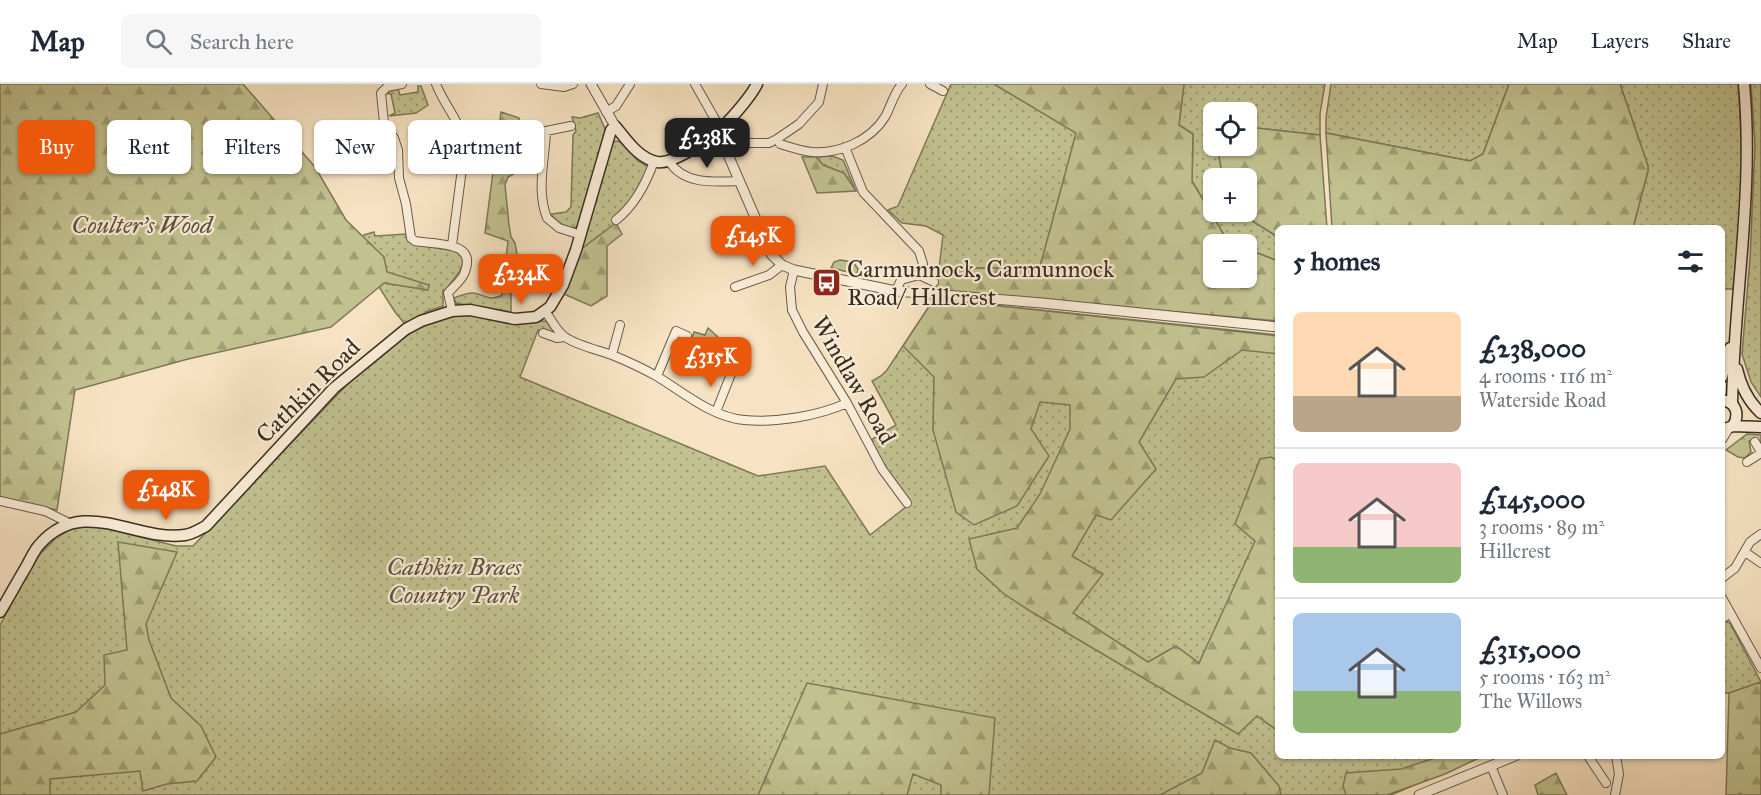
<!DOCTYPE html>
<html lang="en">
<head>
<meta charset="utf-8">
<style>
  :root { --surface:#fff; --page:#f6f6f7; --text:#1f2937; --muted:#747a83; --line:#e0e1e3; --accent:#ea580c }
  body { margin:0; font-family:"IM FELL Great Primer",serif; background:var(--page); color:var(--text); height:100vh; display:flex; flex-direction:column; font-size:22px; white-space:nowrap }
  * { box-sizing:border-box; margin:0 }
  p { font-size:20px; color:var(--muted) }
  .icon { flex:none; width:33px; height:33px; fill:none; stroke:currentColor; stroke-width:2; stroke-linecap:round; stroke-linejoin:round }
  .map { position:relative; flex:1; overflow:hidden }
  .panel { position:absolute; left:1275px; top:141px; width:450px; height:534px; display:flex; flex-direction:column; background:var(--surface); border-radius:9px; box-shadow:0 2px 4px #0004 }
  .panel>* { flex:none }
  .banner { position:absolute; left:18px; top:36px; width:570px; height:54px; display:flex; gap:12px }
  .fabs { position:absolute; left:1203px; top:18px; display:grid; gap:12px }
  .fabs a { display:grid; place-items:center; width:54px; height:54px; border-radius:9px; background:var(--surface); box-shadow:0 2px 4px #0004; font-size:30px }
  .price { position:absolute; translate:-50% -51px; padding:0 14px; border-radius:12px; background:var(--accent); color:#fff; font-size:20px; line-height:39px; filter:drop-shadow(0 2px 3px #0008) }
  .price::after { content:''; position:absolute; left:50%; top:36px; width:18px; height:14px; margin-left:-9px; background:inherit; clip-path:polygon(0 0,100% 0,50% 100%) }
  .price.current { background:#222; color:#fff }
  ul { padding:0; list-style:none }
  li { display:flex; align-items:center; gap:18px; height:150px; padding:0 18px }
  li+li { border-top:2px solid var(--line) }
  li span { display:grid; place-items:center; flex:none; width:168px; height:120px; border-radius:9px; color:#555 }
  li>.icon { margin-inline-start:auto }
  span .icon { width:72px; height:72px; fill:#fffc; stroke-width:1 }
  li b { font-size:26px }
  h2 { display:flex; justify-content:space-between; align-items:center; height:72px; padding:0 18px; font-size:26px }
  .tag { padding:0 21px; border-radius:9px; background:var(--surface); box-shadow:0 2px 4px #0004; font-size:21px; line-height:54px }
  .tag.current { background:var(--accent); color:#fff }
  header { display:flex; align-items:center; gap:36px; box-sizing:border-box; height:84px; padding:0 30px; background:var(--surface); border-bottom:2px solid var(--line) }
  header strong { font-size:28px }
  nav { display:flex; gap:33px; margin-inline-start:auto; font-size:21px }
  .search { width:420px; height:54px; background:var(--page); display:flex; align-items:center; gap:15px; box-sizing:border-box; padding:0 21px; border-radius:9px; color:var(--muted); font-size:22px }
  .map>svg:first-child { display:block }
  .grass { fill:url(#grass-dots); stroke:#7e785a; stroke-width:1.5 }
  .forest { fill:url(#forest-firs); stroke:#7e785a; stroke-width:1.5 }
  .lines { fill:none; stroke-linecap:round; stroke-linejoin:round }
  .minor-casing { stroke:#685b4b; stroke-width:10 }
  .tertiary-casing { stroke:#685b4b; stroke-width:11 }
  .secondary-casing { stroke:#392e23; stroke-width:13 }
  .minor { stroke:#faedd8; stroke-width:8 }
  .tertiary { stroke:#faedd8; stroke-width:9 }
  .secondary { stroke:#faedd8; stroke-width:10 }
  .labels { text-anchor:middle; stroke-width:4.5; stroke-linejoin:round; paint-order:stroke }
  .park-label { font-size:24px; font-style:italic; fill:#5b533e; stroke:#faedd8 }
  .poi-label { font-size:24px; fill:#392e23; stroke:#faedd8; text-anchor:start }
  .street-label { font-size:24px; fill:#392e23; stroke:#faedd8 }
</style>
</head>
<body>
<header>
<strong>Map</strong>
<div class="search"><svg class="icon" aria-label="search" viewBox="0 0 24 24"><circle cx="10" cy="10" r="6"/><path d="M15 15l6 6"/></svg>Search here</div>
<nav><a>Map</a><a>Layers</a><a>Share</a></nav>
</header>
<div class="map">
<svg width="1761" height="711" viewBox="0 0 1761 711">
  <defs>
    <pattern id="grass-dots" width="8" height="8" patternUnits="userSpaceOnUse" patternTransform="scale(1.5)"><rect width="8" height="8" fill="#c2c290"/><path d="M2 2h.1M6 6h.1" fill="none" stroke="#9f9e75" stroke-width="1.8" stroke-linecap="round"/></pattern>
    <pattern id="forest-firs" width="22" height="20" patternUnits="userSpaceOnUse" patternTransform="scale(1.5)"><rect width="22" height="20" fill="#c2c290"/><path d="M5 1l3.5 6h-7zM16 11l3.5 6h-7z" fill="#9f9e75"/></pattern>
  </defs>
  <rect width="100%" height="100%" fill="#f7e3c3"/>
  <filter id="stains"><feTurbulence type="fractalNoise" baseFrequency=".00333" numOctaves="4"/><feColorMatrix values="0 0 0 0 .2 0 0 0 0 .09 0 0 0 0 .02 0 0 0 .5 -.17"/></filter>
  <radialGradient id="worn" r=".72"><stop offset=".6" stop-color="#630" stop-opacity="0"/><stop offset="1" stop-color="#630" stop-opacity=".3"/></radialGradient>
  <path class="grass" d="M951,0H994L1077,49L1040,183L939,185L943,151L926,142L902,139L888,126L898,122Z
    M1184,0H1325L1320,30V51L1247,43L1246,28H1214V62H1217L1223,94H1214V128H1245L1254,138L1278,153V177L1247,165L1246,160H1235L1228,158L1192,97L1193,50L1179,41Z
    M1331,0H1509L1483,70L1470,77L1326,49V34Z
    M1620,0H1738C1743,68 1743,138 1733,205H1723L1722,212V144H1633L1648,87V82Z
    M1751,0H1761V313L1751,298L1742,270L1750,175L1755,61Z
    M418,2H421L428,21L416,29L389,32L395,29L391,10L384,9L398,5L400,11L418,8Z
    M598,29L606,47L580,141C571,148 557,139 551,130L566,128L571,123L573,51L576,47L572,33L580,34Z
    M616,57L621,58L638,77L649,83L643,99L616,139L580,166L612,59Z
    M832,72L843,76L856,107L844,89L823,81L816,73Z
    M374,148L375,152L407,150L408,157L414,160L460,168C469,185 453,193 446,206H443V222L425,228V231L405,240L395,228L379,203L384,199L428,206L387,188L371,161L363,153L364,151Z
    M503,199L511,206V231L456,219L454,214C461,212 467,208 474,209C485,211 491,218 502,211Z
    M934,215L1278,251V672H1483L1391,711H0V541L26,492L40,470L56,454L73,444L97,442L176,462H193L362,285L406,252L436,235L466,230L513,239L546,237L556,249L538,246L520,293L758,392L825,382L870,451L911,419L889,390L871,356L896,341L872,297L881,292L887,286Z
    M708,244L719,254L714,263L692,254L694,248L705,251Z
    M1725,537L1730,539L1761,598L1729,609H1722V539Z"/>
  <path class="forest" d="M0,0H243L315,83L346,136L384,173L387,188L429,201L428,206L384,199L331,243L188,275L75,306L57,426L0,414Z
    M994,0H1184L1179,41L1193,50L1192,97L1228,158L1235,160H1214V194H1246L1247,165L1278,177V237L936,206L939,185L1040,183L1076,49Z
    M1509,0H1620L1648,82V87L1633,144H1332L1326,49L1470,77L1483,70Z
    M501,28L519,34L526,83L508,93L505,101L509,141L511,153L515,159L517,170L508,190L511,206L503,199L508,157L485,149Z
    M1247,43L1320,51L1327,144H1278V153L1254,138L1245,128L1246,94H1223L1217,62H1246Z
    M802,73H816L823,81L844,89L856,107L817,109Z
    M616,139L622,150L607,162V212L591,222L564,210L580,166Z
    M840,176L853,178L858,185L857,190L831,184L834,178Z
    M934,215L1278,252V270L1242,266L1204,293L1176,295L1139,358L1156,385L1111,436L1096,431L1072,472L1103,490L1073,529L1148,578L1176,562L1199,579L1255,457L1235,440L1260,375L1271,373L1278,377V647L1257,632L1238,650L1030,527L1004,510L977,485L969,455L1017,444L1040,410L1070,345V321L1040,318L1031,345L1049,372L1017,422L974,441L956,428L933,346L934,293L903,262Z
    M1747,350L1761,351V358L1757,355L1749,357L1751,368L1745,374L1738,373L1726,366Z
    M118,458L177,468L146,540L149,556L171,614L201,642L216,673L197,697L167,700L143,707L140,687L50,695V711H0V650L76,628L105,601L104,571L127,566Z
    M1761,598V711H1726L1729,609Z
    M807,599L995,634L989,711H941V701L913,690L907,711H758Z
    M1215,656L1230,664L1251,669L1279,702L1281,711H1160L1202,689Z
    M1441,672H1483L1445,690L1387,711H1346L1343,702L1346,689L1401,685Z
    M1556,689L1567,711H1538L1535,701Z"/>
  <g class="lines">
    <defs>
      <path id="minor" d="M402,0L387,3L381,9L384,39L394,54L398,66L399,94L406,120L411,154L415,157C435,161 479,156 464,190C461,197 453,203 448,209L452,227
        M436,0C444,21 462,40 465,62L452,161
        M541,0L564,3L573,0
        M695,0L720,44
        M930,0L943,7
        M606,28L616,22L630,0
        M571,42L546,47C545,76 536,106 547,134L559,144L581,151
        M723,59H769L777,55L799,40L819,18L823,0
        M780,60C790,63 801,67 812,68C839,70 870,57 885,33C891,22 894,9 902,0
        M845,63L863,108L919,167L923,180L919,191L901,196L896,207
        M669,77C683,101 715,98 739,97
        M616,136C635,121 646,100 654,77
        M720,161L759,145
        M794,186L790,203L792,226L803,248L847,319L882,385L907,419
        M919,191L934,198
        M735,203L769,191L782,181
        M545,227C551,235 557,248 565,253C576,261 598,266 612,271C627,277 644,285 658,293C684,309 712,333 744,336C776,339 818,332 847,319
        M543,249L557,254L564,253
        M612,271L620,241
        M657,292L676,247L687,252
        M716,328L731,290
        M1755,358L1761,368
        M1747,378L1761,369
        M0,417L45,427L69,439
        M1745,468L1761,479
        M1722,494L1735,484L1750,458L1761,450
        M1722,514L1761,584
        M1722,535L1730,529
        M1588,672L1606,699
        M1491,682L1503,711
        M1615,711L1619,690L1616,672"/>
      <path id="tertiary" d="M591,0L615,42
        M716,49L723,59L771,170L782,181L794,186L896,207L1042,219L1278,243
        M1722,355L1728,345
        M1419,711L1515,672"/>
      <path id="secondary" d="M1737,285C1741,303 1748,317 1761,329
        M1722,293L1730,264
        M1722,316C1736,318 1740,330 1733,342L1722,346
        M1732,320C1734,213 1754,107 1744,0
        M1733,342L1761,343
        M0,528C9,513 17,498 26,483C30,476 34,466 40,460C84,411 134,458 185,451C193,450 200,445 206,442L334,304L406,245L421,237L452,227L470,226L515,235L536,233L550,223L563,201L576,166L611,46L615,42C627,56 638,74 657,78C671,81 703,59 715,50C727,40 750,14 757,0"/>
    </defs>
    <use href="#minor" class="minor-casing"/>
    <use href="#tertiary" class="tertiary-casing"/>
    <use href="#secondary" class="secondary-casing"/>
    <use href="#minor" class="minor"/>
    <use href="#tertiary" class="tertiary"/>
    <use href="#secondary" class="secondary"/>
  </g>
  <defs>
    <symbol id="bus-square" viewBox="-11 -11 22 22"><rect x="-9" y="-9" width="18" height="18" rx="4" fill="#8f2418" stroke="#faedd8"/><path d="M-5-6H5V4H4V6H2V4H-2V6H-4V4H-5ZM-3.5-4V0h7V-4ZM-3.5 1.2v1.5H-2V1.2ZM2 1.2v1.5H3.5V1.2Z" fill="#fff"/></symbol>
  </defs>
  <g fill-rule="evenodd">
    <use href="#bus-square" x="810" y="182" width="33" height="33"/>
  </g>
  <g class="labels">
    <g class="park-label">
      <text x="142" y="149">Coulter's Wood</text>
      <text x="454" y="491">Cathkin Braes<tspan x="454" dy="28">Country Park</tspan></text>
    </g>
    <g class="poi-label">
      <text x="847" y="193">Carmunnock, Carmunnock<tspan x="847" dy="28">Road/ Hillcrest</tspan></text>
    </g>
    <g class="street-label">
      <text transform="translate(854 296) rotate(60)" y="8">Windlaw Road</text>
      <text transform="translate(308 307) rotate(-45)" y="8">Cathkin Road</text>
    </g>
  </g>
  <rect width="100%" height="100%" filter="url(#stains)"/>
  <rect width="100%" height="100%" fill="url(#worn)"/>
</svg>
<div class="fabs">
<a><svg class="icon" aria-label="locate" viewBox="0 0 24 24"><circle cx="12" cy="12" r="6"/><path d="M12 2v4M12 18v4M2 12h4M18 12h4"/></svg></a>
<a>+</a>
<a>−</a>
</div>
<b class="price current" style="left:707px;top:85px">£238K</b>
<b class="price" style="left:753px;top:183px">£145K</b>
<b class="price" style="left:521px;top:221px">£234K</b>
<b class="price" style="left:711px;top:304px">£315K</b>
<b class="price" style="left:166px;top:437px">£148K</b>
<div class="banner">
<a class="tag current">Buy</a>
<a class="tag">Rent</a>
<a class="tag">Filters</a>
<a class="tag">New</a>
<a class="tag">Apartment</a>
</div>
<section class="panel">
<h2>5 homes<svg class="icon" aria-label="filters" viewBox="0 0 24 24"><path d="M4 7h16M4 17h16"/><circle cx="9" cy="7" r="2"/><circle cx="15" cy="17" r="2"/></svg></h2>
<ul>
<li><span style="background:linear-gradient(#ffd9b3 70%,#b9a48a 0)"><svg class="icon" aria-label="home" viewBox="0 0 24 24"><path d="M3 11l9-7 9 7M6 9v11h12V9"/></svg></span><div><b>£238,000</b><p>4 rooms · 116 m²</p><p>Waterside Road</p></div></li>
<li><span style="background:linear-gradient(#f6c9c9 70%,#8fb573 0)"><svg class="icon" aria-label="home" viewBox="0 0 24 24"><path d="M3 11l9-7 9 7M6 9v11h12V9"/></svg></span><div><b>£145,000</b><p>3 rooms · 89 m²</p><p>Hillcrest</p></div></li>
<li><span style="background:linear-gradient(#a9c7e8 65%,#8fb573 0)"><svg class="icon" aria-label="home" viewBox="0 0 24 24"><path d="M3 11l9-7 9 7M6 9v11h12V9"/></svg></span><div><b>£315,000</b><p>5 rooms · 163 m²</p><p>The Willows</p></div></li>
</ul>
</section>
</div>
</body>
</html>
